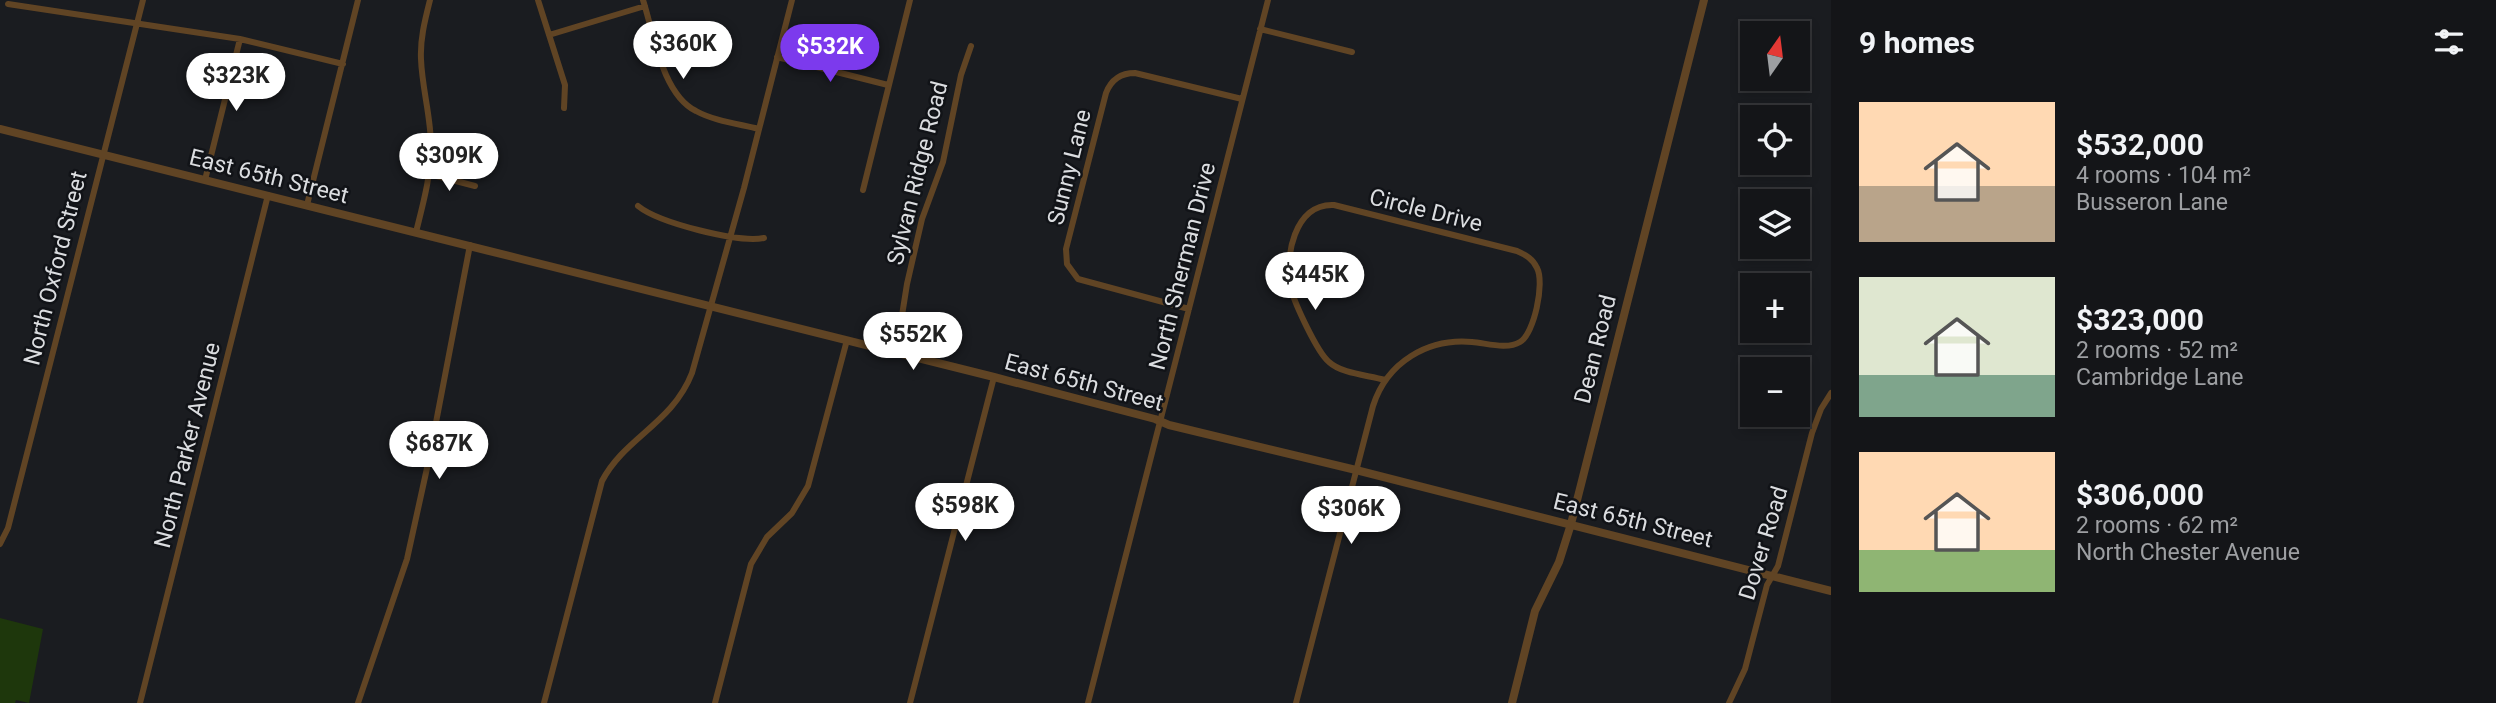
<!DOCTYPE html>
<html lang="en">
<head>
<meta charset="utf-8">
<style>
  :root { --surface:#141518; --page:#212225; --text:#f1f3f6; --muted:#9d9fa2; --line:#333437; --accent:#7c3aed }
  body { margin:0; font-family:Roboto,sans-serif; background:var(--page); color:var(--text); height:100vh; display:flex; flex-direction:column; font-size:26px; white-space:nowrap }
  * { box-sizing:border-box; margin:0 }
  p { font-size:23px; color:var(--muted) }
  .icon { flex:none; width:38px; height:38px; fill:none; stroke:currentColor; stroke-width:2; stroke-linecap:round; stroke-linejoin:round }
  .map { position:relative; flex:1; overflow:hidden }
  .side { display:flex; flex-direction:column; background:var(--surface); width:665px }
  .side>* { flex:none }
  .needle { width:46px; rotate:14deg }
  .controls { position:absolute; left:1740px; top:21px; display:grid; gap:14px }
  .controls a { display:grid; place-items:center; width:70px; height:70px; border-radius:0px; background:var(--surface); box-shadow:0 4px 10px #0003,0 0 0 2px var(--line); font-size:35px }
  .price { position:absolute; translate:-50% -60px; padding:0 16px; border-radius:24px; background:#fff; color:#222; font-size:23px; line-height:46px; filter:drop-shadow(0 2px 4px #0008) }
  .price::after { content:''; position:absolute; left:50%; top:42px; width:21px; height:16px; margin-left:-10px; background:inherit; clip-path:polygon(0 0,100% 0,50% 100%) }
  .price.selected { background:var(--accent); color:#fff }
  ul { padding:0; list-style:none }
  li { display:flex; align-items:center; gap:21px; height:175px; padding:0 28px }
  li span { display:grid; place-items:center; flex:none; width:196px; height:140px; border-radius:0px; color:#555 }
  li>.icon { margin-inline-start:auto }
  span .icon { width:84px; height:84px; fill:#fffc; stroke-width:1 }
  li b { font-size:30px }
  h2 { display:flex; justify-content:space-between; align-items:center; height:84px; padding:0 28px; font-size:30px }
  main { display:flex; flex:1; min-height:0 }
  .map>svg:first-child { display:block }
  .park { fill:#1e370c }
  .lines { fill:none; stroke-linecap:round; stroke-linejoin:round }
  .minor { stroke:#604424; stroke-width:6 }
  .tertiary { stroke:#604424; stroke-width:8 }
  .labels { text-anchor:middle; stroke-width:5; stroke-linejoin:round; paint-order:stroke }
  .street-label { font-size:23px; fill:#dbdde0; stroke:#111317 }
</style>
</head>
<body>
<main>
<div class="map">
<svg width="1831" height="703" viewBox="0 0 1831 703">
  <rect width="100%" height="100%" fill="#1a1c20"/>
  <path class="park" d="M0,618L43,629L29,703L16,700L15,703H0Z"/>
  <g class="lines">
    <path class="minor" d="M538,0L565,85L564,108
      M643,0C654,34 662,94 696,111C714,121 739,124 759,129
      M8,4L240,39L343,64
      M1260,29L1352,52
      M549,35L645,6
      M777,57L888,85
      M429,174L475,186
      M205,180L240,39
      M863,190L910,0
      M307,205L358,0
      M638,206C659,223 738,243 764,238
      M416,232C423,204 431,176 431,146C431,117 422,88 421,59C420,39 425,20 430,0
      M1189,309L1078,279L1067,264L1066,249L1106,93C1111,80 1121,73 1135,73L1242,99
      M896,353L907,284L922,219L943,162L961,75L971,46
      M0,544L8,528L143,0
      M140,703L268,195
      M358,703L407,559L429,459L470,245
      M544,703L602,481C625,437 672,424 692,373L744,188L792,0
      M715,703L751,564L767,537L792,513L808,486L847,340
      M910,703L994,377
      M1088,703L1268,0
      M1296,703L1373,406C1387,362 1428,338 1472,342C1486,343 1507,350 1520,342C1534,334 1545,283 1537,268C1533,259 1526,255 1517,251L1334,205C1294,203 1284,258 1291,289C1295,304 1317,352 1329,362C1342,374 1368,375 1385,380
      M1729,703L1745,669L1767,585L1778,566L1812,433L1821,409L1831,393"/>
    <path class="tertiary" d="M0,129L994,377L1155,419L1169,425L1356,470L1831,591
      M1512,703L1535,611L1559,562L1571,524L1704,0"/>
  </g>
  <g class="labels">
    <g class="street-label">
      <text transform="translate(1069 167) rotate(-76)" y="8">Sunny Lane</text>
      <text transform="translate(917 173) rotate(-76)" y="8">Sylvan Ridge Road</text>
      <text transform="translate(269 176) rotate(14)" y="8">East 65th Street</text>
      <text transform="translate(1426 210) rotate(14)" y="8">Circle Drive</text>
      <text transform="translate(1182 266) rotate(-76)" y="8">North Sherman Drive</text>
      <text transform="translate(55 268) rotate(-76)" y="8">North Oxford Street</text>
      <text transform="translate(1595 349) rotate(-76)" y="8">Dean Road</text>
      <text transform="translate(1084 382) rotate(15)" y="8">East 65th Street</text>
      <text transform="translate(187 445) rotate(-76)" y="8">North Parker Avenue</text>
      <text transform="translate(1633 520) rotate(14)" y="8">East 65th Street</text>
      <text transform="translate(1763 543) rotate(-73)" y="8">Dover Road</text>
    </g>
  </g>
</svg>
<div class="controls">
<a><svg class="needle" viewBox="-14 -14 28 28"><path d="M0-13l5 13h-10z" fill="#e53935"/><path d="M0 13l5-13h-10z" fill="#9d9fa2"/></svg></a>
<a><svg class="icon" aria-label="locate" viewBox="0 0 24 24"><circle cx="12" cy="12" r="6"/><path d="M12 2v4M12 18v4M2 12h4M18 12h4"/></svg></a>
<a><svg class="icon" aria-label="layers" viewBox="0 0 24 24"><path d="M12 4l9 5-9 5-9-5zM3 14l9 5 9-5"/></svg></a>
<a>+</a>
<a>−</a>
</div>
<b class="price" style="left:683px;top:81px">$360K</b>
<b class="price selected" style="left:830px;top:84px">$532K</b>
<b class="price" style="left:236px;top:113px">$323K</b>
<b class="price" style="left:449px;top:193px">$309K</b>
<b class="price" style="left:1315px;top:312px">$445K</b>
<b class="price" style="left:913px;top:372px">$552K</b>
<b class="price" style="left:439px;top:481px">$687K</b>
<b class="price" style="left:965px;top:543px">$598K</b>
<b class="price" style="left:1351px;top:546px">$306K</b>
</div>
<section class="side">
<h2>9 homes<svg class="icon" aria-label="filters" viewBox="0 0 24 24"><path d="M4 7h16M4 17h16"/><circle cx="9" cy="7" r="2"/><circle cx="15" cy="17" r="2"/></svg></h2>
<ul>
<li><span style="background:linear-gradient(#ffd9b3 60%,#b9a48a 0)"><svg class="icon" aria-label="home" viewBox="0 0 24 24"><path d="M3 11l9-7 9 7M6 9v11h12V9"/></svg></span><div><b>$532,000</b><p>4 rooms · 104 m²</p><p>Busseron Lane</p></div></li>
<li><span style="background:linear-gradient(#dfe7d0 70%,#7fa58c 0)"><svg class="icon" aria-label="home" viewBox="0 0 24 24"><path d="M3 11l9-7 9 7M6 9v11h12V9"/></svg></span><div><b>$323,000</b><p>2 rooms · 52 m²</p><p>Cambridge Lane</p></div></li>
<li><span style="background:linear-gradient(#ffd9b3 70%,#8fb573 0)"><svg class="icon" aria-label="home" viewBox="0 0 24 24"><path d="M3 11l9-7 9 7M6 9v11h12V9"/></svg></span><div><b>$306,000</b><p>2 rooms · 62 m²</p><p>North Chester Avenue</p></div></li>
</ul>
</section>
</main>
</body>
</html>
